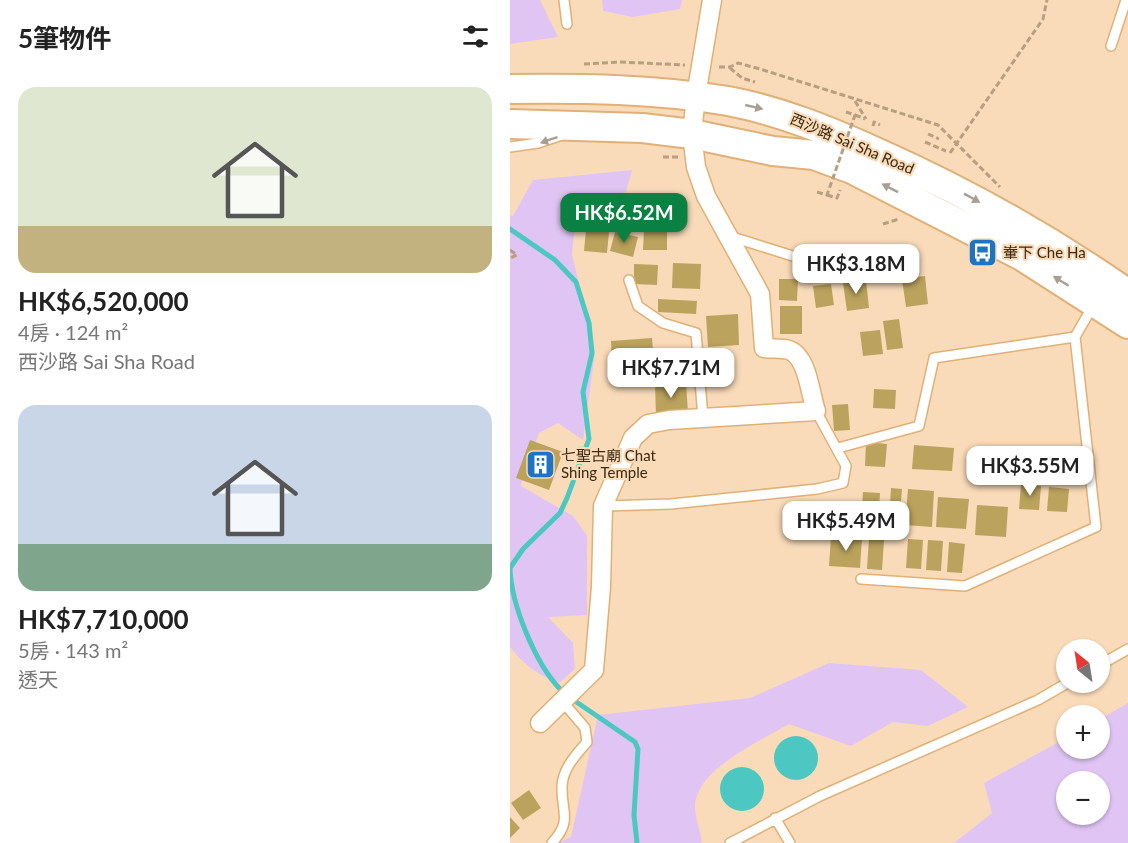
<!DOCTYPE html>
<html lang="zh-TW">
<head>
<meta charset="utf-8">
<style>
  :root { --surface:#fff; --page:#f2f2f2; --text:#222; --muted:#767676; --accent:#0b8043 }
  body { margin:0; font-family:Lato,"Noto Sans TC",sans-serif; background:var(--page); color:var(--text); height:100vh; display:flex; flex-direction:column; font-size:22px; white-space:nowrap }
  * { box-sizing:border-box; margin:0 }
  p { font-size:20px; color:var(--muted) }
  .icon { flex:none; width:33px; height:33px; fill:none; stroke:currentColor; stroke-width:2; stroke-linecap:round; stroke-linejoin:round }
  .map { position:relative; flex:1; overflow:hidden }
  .sheet { display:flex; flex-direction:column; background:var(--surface); width:510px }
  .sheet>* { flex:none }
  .needle { width:39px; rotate:330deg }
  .buttons { position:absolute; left:546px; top:639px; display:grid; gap:12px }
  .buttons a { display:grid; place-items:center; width:54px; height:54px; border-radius:50%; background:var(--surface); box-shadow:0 2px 4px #0004; font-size:30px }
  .price { position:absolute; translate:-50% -51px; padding:0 14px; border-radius:12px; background:#fff; color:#222; font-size:20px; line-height:39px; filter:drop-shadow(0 2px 3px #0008) }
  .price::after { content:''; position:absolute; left:50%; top:36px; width:18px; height:14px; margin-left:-9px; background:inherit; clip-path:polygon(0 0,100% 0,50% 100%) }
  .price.current { background:var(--accent); color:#fff }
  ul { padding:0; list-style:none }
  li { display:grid; align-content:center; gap:12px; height:318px; padding:0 18px }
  li span { display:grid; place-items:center; height:186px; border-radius:18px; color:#555 }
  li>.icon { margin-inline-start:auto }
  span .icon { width:108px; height:108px; fill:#fffc; stroke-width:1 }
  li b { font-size:26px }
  h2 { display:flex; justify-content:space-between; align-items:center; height:72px; padding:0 18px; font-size:26px }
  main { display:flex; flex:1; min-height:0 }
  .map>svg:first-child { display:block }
  .green { fill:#e0c5f4; fill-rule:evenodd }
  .water { fill:#4dc7c1 }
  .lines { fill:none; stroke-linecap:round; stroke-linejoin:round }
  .stream { stroke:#4dc7c1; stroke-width:5 }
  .building { fill:#bba35d }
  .service-casing { stroke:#e0b076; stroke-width:12 }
  .minor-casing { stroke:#e0b076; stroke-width:21 }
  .primary-casing { stroke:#e0b076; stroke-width:32 }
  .path { stroke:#b99e80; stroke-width:3; stroke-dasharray:6 3; stroke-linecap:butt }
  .service { stroke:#fff; stroke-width:9 }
  .minor { stroke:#fff; stroke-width:18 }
  .primary { stroke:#fff; stroke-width:28 }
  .path-bridge { stroke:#b99e80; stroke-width:3; stroke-dasharray:6 3; stroke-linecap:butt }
  .oneway { fill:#a79f94 }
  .labels { text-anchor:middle; stroke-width:4.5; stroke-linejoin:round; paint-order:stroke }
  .street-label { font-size:15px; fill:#3c2911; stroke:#f9dbb9 }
  .poi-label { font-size:15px; fill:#3c2911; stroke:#f9dbb9; text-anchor:start }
</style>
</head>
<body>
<main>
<section class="sheet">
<h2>5筆物件<svg class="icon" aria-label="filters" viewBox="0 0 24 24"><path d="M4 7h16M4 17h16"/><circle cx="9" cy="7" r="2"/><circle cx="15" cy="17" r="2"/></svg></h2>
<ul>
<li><span style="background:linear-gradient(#dfe7d0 75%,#c2b280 0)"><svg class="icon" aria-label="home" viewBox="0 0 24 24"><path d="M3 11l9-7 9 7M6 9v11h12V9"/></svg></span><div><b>HK$6,520,000</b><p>4房 · 124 m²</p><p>西沙路 Sai Sha Road</p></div></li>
<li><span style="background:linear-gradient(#c9d6e8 75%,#7fa58c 0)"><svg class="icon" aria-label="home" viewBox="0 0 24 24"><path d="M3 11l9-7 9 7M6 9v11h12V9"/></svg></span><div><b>HK$7,710,000</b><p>5房 · 143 m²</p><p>透天</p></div></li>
</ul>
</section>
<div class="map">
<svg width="618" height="843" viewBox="0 0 618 843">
  <rect width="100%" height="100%" fill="#f9dbb9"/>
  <path class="green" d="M0,0H30L48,37L0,44Z
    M92,0H172L170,9L123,17L93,11Z
    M122,170L116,192L67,204L62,254L85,352L73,440L48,423L29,433L13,474L11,486L63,516L77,536V615L38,617L63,643L65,669L50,682C27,676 15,665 0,647V215L3,216L23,180Z
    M319,663L411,670L458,707L418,726L383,722L341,746L279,724C251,741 183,770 185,809C186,820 190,831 192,842L190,843H47L61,837L88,715L240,698Z
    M618,703V843H444L482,813L474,783L556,738V748H590V719ZM556,782H590V814H556Z"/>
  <path class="water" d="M264 758a22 22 0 1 1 44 0a22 22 0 1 1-44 0Z
    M210 789a22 22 0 1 1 44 0a22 22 0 1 1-44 0Z"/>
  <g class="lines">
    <path class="stream" d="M0,229L45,260L66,282L79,323L82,353L73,392L79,439L57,498L50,513L13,549L0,568C1,604 25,663 50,689
      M65,701L125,742L128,749L124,815L127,843"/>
  </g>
  <path class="building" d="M134,229L157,230V250H133Z
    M76,230L99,232L97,253L74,251Z
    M105,232L128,237L123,257L100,251Z
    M163,263L191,264L190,289L162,288Z
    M124,264L148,265L147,285L124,284Z
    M415,276L418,304L396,307L392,279Z
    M269,279H288L287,301L269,300Z
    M356,280L359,308L337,311L333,283Z
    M321,284L324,305L306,308L303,286Z
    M148,299L187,301L186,314L148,312Z
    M270,306H292V334H270Z
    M228,314L229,345L198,347L196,316Z
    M389,319L393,348L377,350L373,321Z
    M370,330L373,354L353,356L350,332Z
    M142,338L144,363L102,366L101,341Z
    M176,382L178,413L146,415L145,384Z
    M364,389L386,390L385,409L363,408Z
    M338,404L340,430L324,431L322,405Z
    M20,440L53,452L39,490L6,478Z
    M356,442L377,444L375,467L355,466Z
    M404,445L444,448L442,471L402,469Z
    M511,485L531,486L529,510L509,509Z
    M539,487L559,489L557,512L537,511Z
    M381,488L392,489L389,524H379Z
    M398,489L424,491L422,527L395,525Z
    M353,492L370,493L368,523L351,522Z
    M428,497L459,499L456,529L426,527Z
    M467,505L498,507L496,537L465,535Z
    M321,537L352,538L350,568L319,566Z
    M359,539L374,540L372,570L357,569Z
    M398,539L413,540L411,569L396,568Z
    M418,540L433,541L431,571L416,570Z
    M439,542L455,544L452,573L437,572Z
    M19,790L31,808L13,820L1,803Z
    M0,817L10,828L0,838Z"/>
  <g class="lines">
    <defs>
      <path id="service" d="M54,0L57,24
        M601,46L616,0
        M0,147L28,143L52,135
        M219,236L305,263L355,257
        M119,280L128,306L153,323L186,333L193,418
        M565,337L584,304
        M328,448L409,426L424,358L565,337L586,527L455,586L351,579
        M93,506L161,504L307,489L333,483L336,466L306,411
        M590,665L618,649
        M265,818L280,843
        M42,843C63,820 51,812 52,786C53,768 66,755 77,742L75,728L53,702
        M220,843L310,796L528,700L559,682"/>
      <path id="minor" d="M30,723L84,670L91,587L93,506L123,438L138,424L159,420L306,411C300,394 298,357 279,350C272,348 262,349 254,348L250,294L196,196L186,167L182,134L186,96L202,0"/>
      <path id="primary" d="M0,89C72,88 147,89 218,101C271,111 319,131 368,153C456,192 539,239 618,294
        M0,124L132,128L182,134L263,151L304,155L342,169L512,256L618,324"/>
    </defs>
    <use href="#service" class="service-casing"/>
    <use href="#minor" class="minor-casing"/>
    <use href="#primary" class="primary-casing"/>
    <path class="path" d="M74,64L110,62L175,65
      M209,67H220L228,63L250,69L428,125L490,187
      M220,68L232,78L245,82
      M345,101L356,119
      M345,115L355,119
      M363,126L364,122L370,125
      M418,134L429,139
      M415,142L436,151
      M440,153L533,19L537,0
      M153,157H169
      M317,195L327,198L330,190
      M373,224L389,219
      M0,250L7,255L0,258"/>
    <use href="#service" class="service"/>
    <use href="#minor" class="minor"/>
    <use href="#primary" class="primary"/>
    <path class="path-bridge" d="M307,192L317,195L345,115L336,112"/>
  </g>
  <defs><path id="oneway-solid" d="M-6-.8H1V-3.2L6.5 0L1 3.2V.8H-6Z" transform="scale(1.5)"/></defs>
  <g class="oneway">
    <use href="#oneway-solid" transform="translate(244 107) rotate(13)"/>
    <use href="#oneway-solid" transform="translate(39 140) rotate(161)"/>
    <use href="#oneway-solid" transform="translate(380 188) rotate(-153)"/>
    <use href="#oneway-solid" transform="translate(462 198) rotate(29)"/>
    <use href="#oneway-solid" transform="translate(551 281) rotate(-148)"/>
  </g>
  <defs>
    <symbol id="bus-square" viewBox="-11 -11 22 22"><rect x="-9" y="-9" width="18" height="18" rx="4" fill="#1f74c2" stroke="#f9dbb9"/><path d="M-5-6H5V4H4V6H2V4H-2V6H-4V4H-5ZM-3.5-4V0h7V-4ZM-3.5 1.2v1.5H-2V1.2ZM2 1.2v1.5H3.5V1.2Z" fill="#fff"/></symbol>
    <symbol id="building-square" viewBox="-11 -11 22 22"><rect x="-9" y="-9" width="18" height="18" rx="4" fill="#1f74c2" stroke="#f9dbb9"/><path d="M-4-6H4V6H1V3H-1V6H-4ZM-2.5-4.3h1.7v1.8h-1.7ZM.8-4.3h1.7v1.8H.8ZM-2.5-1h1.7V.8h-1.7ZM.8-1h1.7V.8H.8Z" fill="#fff"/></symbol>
  </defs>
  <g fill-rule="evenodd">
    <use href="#bus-square" x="456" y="236" width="33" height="33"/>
    <use href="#building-square" x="14" y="448" width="33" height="33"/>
  </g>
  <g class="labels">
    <g class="street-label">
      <text transform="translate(342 144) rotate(23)" y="5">西沙路 Sai Sha Road</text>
    </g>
    <g class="poi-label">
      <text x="493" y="258">輋下 Che Ha</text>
      <text x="51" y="461">七聖古廟 Chat<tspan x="51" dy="17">Shing Temple</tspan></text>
    </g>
  </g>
</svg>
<div class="buttons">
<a><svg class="needle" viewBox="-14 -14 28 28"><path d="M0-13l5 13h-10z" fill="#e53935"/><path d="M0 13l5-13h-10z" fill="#767676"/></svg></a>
<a>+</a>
<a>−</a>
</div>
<b class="price current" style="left:114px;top:244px">HK$6.52M</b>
<b class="price" style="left:346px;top:295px">HK$3.18M</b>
<b class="price" style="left:161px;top:399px">HK$7.71M</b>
<b class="price" style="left:520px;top:497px">HK$3.55M</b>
<b class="price" style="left:336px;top:552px">HK$5.49M</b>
</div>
</main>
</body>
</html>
